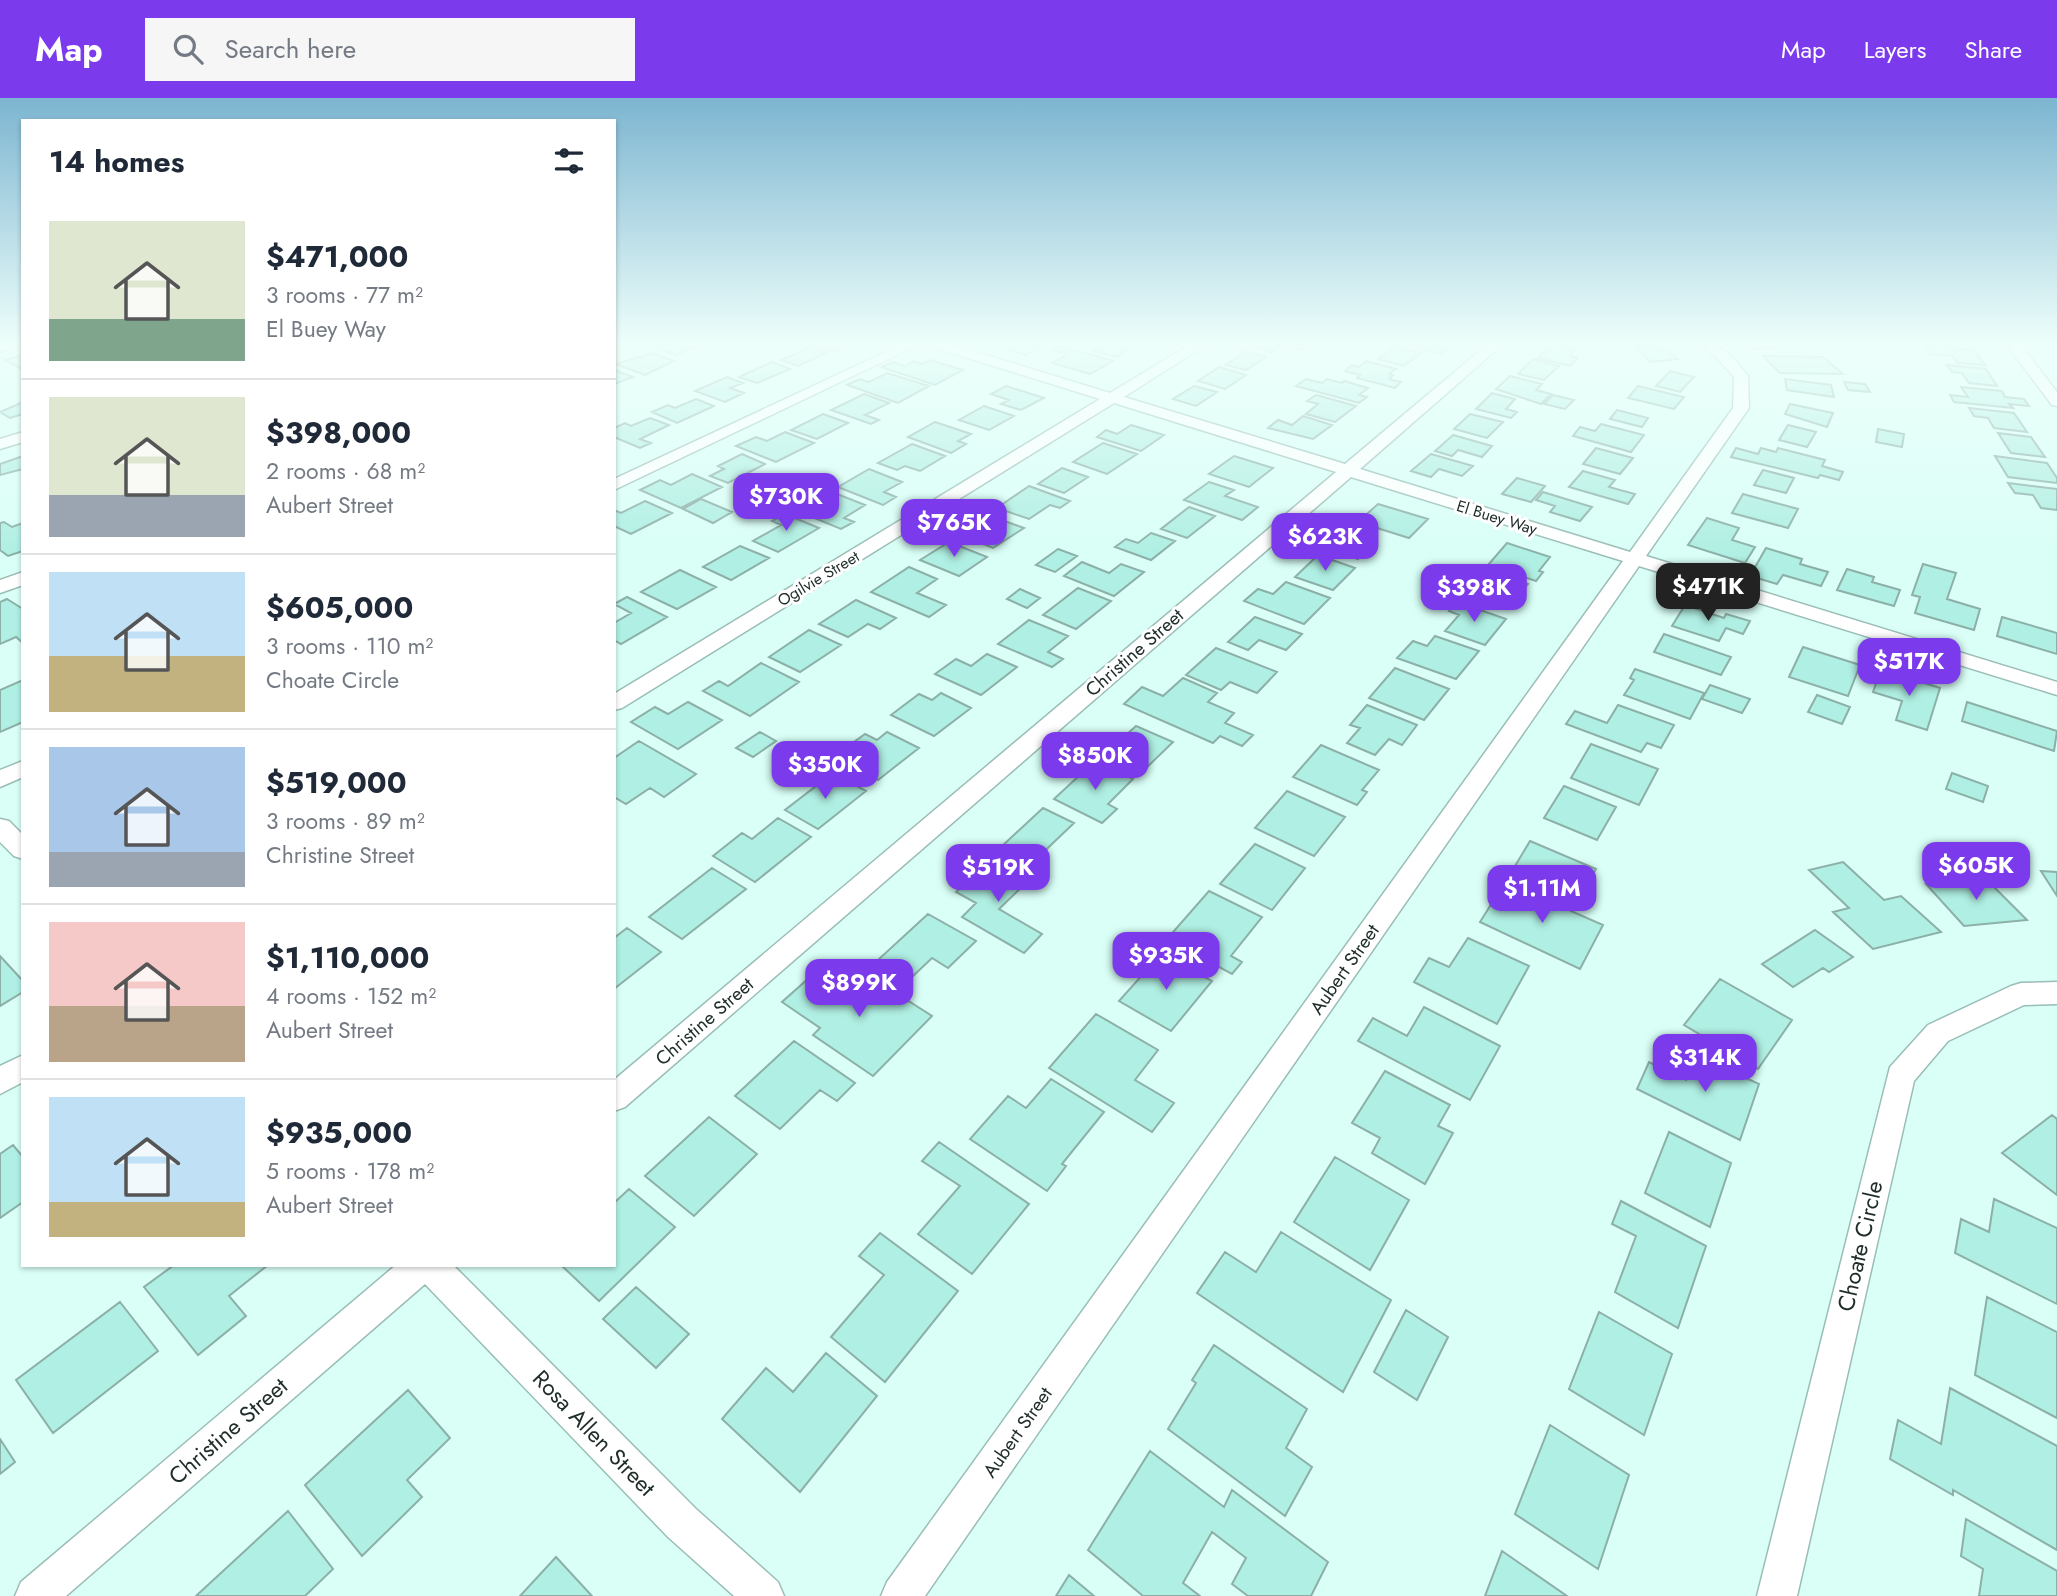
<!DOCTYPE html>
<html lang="en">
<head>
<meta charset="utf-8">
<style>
  :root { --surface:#fff; --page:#f6f6f7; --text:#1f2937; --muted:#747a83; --line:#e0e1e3; --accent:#7c3aed }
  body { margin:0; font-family:Jost,sans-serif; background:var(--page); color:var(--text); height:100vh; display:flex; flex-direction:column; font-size:26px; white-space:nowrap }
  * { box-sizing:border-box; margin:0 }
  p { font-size:23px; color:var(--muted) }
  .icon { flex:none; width:38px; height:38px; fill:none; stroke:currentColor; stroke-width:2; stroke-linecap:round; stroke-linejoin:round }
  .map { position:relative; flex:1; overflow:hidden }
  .side { position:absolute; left:21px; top:21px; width:595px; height:1148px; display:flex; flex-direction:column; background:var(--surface); border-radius:0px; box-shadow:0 2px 5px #0004 }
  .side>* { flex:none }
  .price { position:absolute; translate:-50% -60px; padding:0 16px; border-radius:14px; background:var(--accent); color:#fff; font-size:23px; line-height:46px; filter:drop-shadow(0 2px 4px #0008) }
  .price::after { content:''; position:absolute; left:50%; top:42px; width:21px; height:16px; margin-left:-10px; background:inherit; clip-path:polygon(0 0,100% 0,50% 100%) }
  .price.current { background:#222; color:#fff }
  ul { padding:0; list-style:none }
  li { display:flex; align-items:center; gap:21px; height:175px; padding:0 28px }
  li+li { border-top:2px solid var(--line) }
  li span { display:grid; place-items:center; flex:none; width:196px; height:140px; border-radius:0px; color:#555 }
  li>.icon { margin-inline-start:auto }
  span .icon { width:84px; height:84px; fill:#fffc; stroke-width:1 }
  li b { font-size:30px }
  h2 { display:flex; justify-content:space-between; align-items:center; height:84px; padding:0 28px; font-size:30px }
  header { display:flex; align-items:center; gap:42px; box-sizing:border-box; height:98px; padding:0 35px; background:var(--accent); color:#fff }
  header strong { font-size:33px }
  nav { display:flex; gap:38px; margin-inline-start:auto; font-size:24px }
  .search { width:490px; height:63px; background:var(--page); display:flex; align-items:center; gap:18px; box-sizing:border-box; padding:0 24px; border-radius:0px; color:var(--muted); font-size:26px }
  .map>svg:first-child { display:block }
  .building { fill:#b0efe3; stroke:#8cb0a8; stroke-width:2 }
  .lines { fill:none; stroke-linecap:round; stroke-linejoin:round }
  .minor-casing { stroke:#9abdb6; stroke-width:3 }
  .minor { fill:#fff; fill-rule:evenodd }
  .labels { text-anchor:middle; stroke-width:6; stroke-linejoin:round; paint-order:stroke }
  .far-street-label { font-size:16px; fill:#1e2c2a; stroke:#fff }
  .street-label { font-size:19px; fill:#1e2c2a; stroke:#fff }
  .near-street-label { font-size:23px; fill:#1e2c2a; stroke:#fff }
</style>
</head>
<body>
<header>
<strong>Map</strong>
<div class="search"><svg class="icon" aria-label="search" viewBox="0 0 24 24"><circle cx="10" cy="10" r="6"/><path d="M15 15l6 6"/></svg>Search here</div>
<nav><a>Map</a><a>Layers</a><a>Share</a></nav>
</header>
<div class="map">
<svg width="2057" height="1498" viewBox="0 0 2057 1498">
  <rect width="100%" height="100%" fill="#d9fff7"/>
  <path class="building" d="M660,246H702L675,257L657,250L665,247Z
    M811,246H849L834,253Z
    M1017,246H1026L1039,249L1025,257L1006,251Z
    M1106,246H1127L1135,248L1116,259L1093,253Z
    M1254,246H1302L1308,247L1301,252L1282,247L1272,254L1250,248Z
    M1402,246H1436L1433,248L1448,251L1442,256Z
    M1551,246L1576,252L1570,258L1578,260L1570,268L1538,260Z
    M1744,246H1776L1782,249L1753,251Z
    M1925,247L1974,252L1985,267L1957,265L1953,258L1930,256Z
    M1060,248L1113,263L1090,276L1052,265L1068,256L1053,252Z
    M1634,248H1655L1660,252H1668L1678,261L1651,264Z
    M811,249L828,254L798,268L781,262Z
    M1395,249L1421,255L1404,268L1378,261Z
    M1246,253L1266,259L1246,272L1226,267Z
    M652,255L674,263L645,277L616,266Z
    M23,257L22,271L5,262Z
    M1763,258L1823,259L1843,276L1780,275Z
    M1533,261L1559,268L1544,282L1518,276Z
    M930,262L963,272L935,287L881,269L893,264L905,268L914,263L922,266Z
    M1366,263L1396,271L1389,276L1393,277L1389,281L1401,284L1395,290L1357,280L1360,277L1345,273L1352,267L1359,269Z
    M772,264L790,271L757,285L739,279Z
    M1947,267L1986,271L1997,288L1969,285L1962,275L1952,274Z
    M1219,269L1246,277L1225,291L1198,283Z
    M614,272L633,279L614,286Z
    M1670,273L1694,279L1680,294L1656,288Z
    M887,275L929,288L898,305L847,287L860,281L869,284Z
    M1510,278L1542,286L1536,292L1551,296L1541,306L1496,291Z
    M727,279L743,285L730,290L744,295L725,304L695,293Z
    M1306,281L1322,285L1327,281L1342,285L1344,283L1368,290L1359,297L1367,299L1359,305L1296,288Z
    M1785,281L1831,287L1834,299L1787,292Z
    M1844,284L1865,286L1870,294L1848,292Z
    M1006,288L1044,300L1021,312L1001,306L1009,302L991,296Z
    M1194,288L1217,294L1196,308L1173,301Z
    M1638,288L1684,299L1674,311L1628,300Z
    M1961,289L2002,293L2005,299L2024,301L2029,308L2009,306L2013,310L1954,304L1950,297L1968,299Z
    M1492,295L1515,301L1506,311L1517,314L1511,320L1476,311Z
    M864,296L889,305L865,317L879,322L871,326L831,312Z
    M1316,297L1356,308L1335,324L1306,316L1318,306L1307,303Z
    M1553,297L1574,302L1565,311L1544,306Z
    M696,301L714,308L677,325L652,314L668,307L675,310Z
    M23,304V316L10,320L0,314Z
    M1790,306L1833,315L1827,329L1785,316Z
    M984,308L1014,318L989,332L959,322Z
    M1969,310L2014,315L2027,334L1994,330L1988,320L1974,318Z
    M1617,312L1648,320L1642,329L1610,321Z
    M823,316L848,325L817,341L791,332Z
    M1470,316L1503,324L1487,340L1454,331Z
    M1303,318L1332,327L1313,341L1268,330L1278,322L1292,327Z
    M650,320L669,327L640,341L651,345L640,350L614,339V330L625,325L631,328Z
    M935,324L971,336L958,343L966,346L951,355L908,339Z
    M1601,326L1644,337L1631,354L1573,338L1580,329L1595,333Z
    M1131,327L1164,337L1141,353L1097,339L1106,332L1117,336Z
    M1788,327L1816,334L1807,349L1779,342Z
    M1878,331L1904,336L1902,349L1876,344Z
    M785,334L814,345L776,364L736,348L756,339L767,343Z
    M1998,335L2031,339L2045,359L2011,355Z
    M1453,337L1492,348L1482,359L1458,352L1452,358L1435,353Z
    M1103,345L1137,356L1107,376L1073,364Z
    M912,346L945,358L920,373L905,368L897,372L878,365Z
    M1596,350L1633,360L1620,376L1583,366Z
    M1736,350L1758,356L1761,350L1776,354L1778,350L1825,362L1822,368L1843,374L1839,382L1820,377L1818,380L1731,359Z
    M742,356L765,366L728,385L710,378L724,371L718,368Z
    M1431,356L1473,368L1462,378L1439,371L1431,379L1411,373Z
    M23,358V371L0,377V366Z
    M1234,358L1273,370L1249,389L1209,376Z
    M1995,358L2047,365L2057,380V385L2008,379Z
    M1062,370L1088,379L1064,395L1038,386Z
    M869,371L902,384L884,394L896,399L883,407L838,389Z
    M1763,372L1794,380L1786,395L1754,387Z
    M1583,373L1615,382L1609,389L1635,396L1628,406L1569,389Z
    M692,376L722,389L681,410L640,392L660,382L671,387Z
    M1517,380L1545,388L1531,404L1502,396Z
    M1209,384L1234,392L1225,398L1258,409L1242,422L1184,402Z
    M2008,385L2057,391V412L2041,410L2033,397L2015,395Z
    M1029,388L1070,403L1060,410L1050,407L1029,421L997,410Z
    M822,390L865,407L844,420L854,424L841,431L773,403L789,394L804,401Z
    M1543,394L1592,409L1580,423L1550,414L1555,408L1536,402Z
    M1743,396L1798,411L1788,430L1732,415Z
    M701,401L732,414L713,425L683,411Z
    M645,403L672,415L631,436L614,428V412L621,415Z
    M1378,406L1428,421L1409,440L1358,424Z
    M1189,409L1215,418L1187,440L1161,431Z
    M785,416L819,430L778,454L753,443L781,427L772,423Z
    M988,417L1024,430L993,450L940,429L954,421L971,427Z
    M1707,420L1739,430L1732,442L1755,449L1745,465L1688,447Z
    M4,424L12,429L23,425V453L8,458L0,452V425Z
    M1350,427L1376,435L1367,444L1373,446L1358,461L1308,444L1318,435L1335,441Z
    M1151,435L1175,443L1151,462L1115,449L1126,441L1138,445Z
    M949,444L987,459L959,478L920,462Z
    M1507,445L1550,459L1539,473L1543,474L1536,483L1488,467Z
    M740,448L769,460L731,482L703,469Z
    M1766,450L1802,461L1800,466L1828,474L1821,488L1783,477L1777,486L1750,478Z
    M1058,451L1077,458L1055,474L1036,467Z
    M1318,457L1355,470L1333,492L1295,479Z
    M1082,464L1109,475L1121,466L1144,474L1114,498L1064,478Z
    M1923,466L1956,475L1947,501L1980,511L1974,532L1915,515L1920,499L1912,497Z
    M909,469L937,481L917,495L946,507L929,519L871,494Z
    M1482,470L1528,486L1507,511L1460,495Z
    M1847,471L1874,479L1872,484L1900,492L1894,508L1837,492Z
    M680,472L716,489L677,511L641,494Z
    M1286,484L1330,500L1304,526L1244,503L1258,491L1273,496Z
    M1078,490L1111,503L1076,531L1043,517Z
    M1020,491L1040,500L1027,510L1007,501Z
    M627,499L667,519L621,546L614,542V525L631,515L614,506Z
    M7,501L23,511V545L16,539L0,546V504Z
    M856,502L896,520L880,531L868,526L848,539L819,526Z
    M1457,504L1506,521L1485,547L1445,533L1459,517L1449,513Z
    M1685,507L1724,520L1726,516L1750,523L1743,536L1726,530L1719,543L1672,528Z
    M1255,519L1302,536L1286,552L1259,542L1248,552L1228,544Z
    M2002,519L2057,535V556L1997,538Z
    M1029,522L1068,538L1048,554L1063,561L1052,569L998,546Z
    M809,532L841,547L800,574L769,559Z
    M1664,536L1731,559L1721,577L1654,554Z
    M1435,538L1479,553L1456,581L1397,560L1413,543L1427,548Z
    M1803,549L1860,567L1848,598L1789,579Z
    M1216,550L1277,574L1257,595L1230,584L1221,592L1186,577Z
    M987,556L1017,569L981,597L935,576L956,561L971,568Z
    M761,565L799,584L750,618L703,593L719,583L728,588Z
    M1395,570L1449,591L1424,622L1369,600Z
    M1635,571L1704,595L1690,621L1624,597L1634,582L1630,580Z
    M1881,571L1940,590L1927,632L1896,622L1902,603L1873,594Z
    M1183,580L1217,595L1208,604L1234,615L1225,625L1253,637L1242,648L1220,638L1213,645L1124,606L1142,589L1163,598Z
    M23,582V624L0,634V592Z
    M1710,587L1750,601L1742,615L1702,601Z
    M941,595L971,610L934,638L891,617L919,596L932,602Z
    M1817,597L1850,609L1842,626L1808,614Z
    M688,604L722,622L678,651L631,624L655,609L668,616Z
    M1967,604L2057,633L2054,653L1962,623Z
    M1367,607L1417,627L1402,647L1389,641L1375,657L1347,645L1360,630L1350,627Z
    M1618,607L1674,627L1661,650L1647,645L1641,654L1566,626L1575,613L1607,625Z
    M1136,628L1173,644L1141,675L1103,658Z
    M760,634L776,643L753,659L736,650Z
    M887,634L919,650L878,682L835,658L865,636L877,642Z
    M639,643L696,676L664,699L650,690L626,706L614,699V660Z
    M1591,646L1658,671L1639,707L1571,680Z
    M1321,647L1379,672L1362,692L1367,694L1357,707L1293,679Z
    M1095,663L1133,681L1108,706L1117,711L1102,725L1054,701Z
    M833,675L866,693L818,731L785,712Z
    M1952,675L1988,688L1983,704L1946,691Z
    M1564,688L1616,709L1597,742L1544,720Z
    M1287,693L1345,719L1314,758L1255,730Z
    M1043,710L1074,725L1032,765L1001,749Z
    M778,720L811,739L755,784L713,758L742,735L752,741Z
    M1530,743L1596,771L1576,807L1509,778Z
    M1255,746L1305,770L1272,812L1220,786Z
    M993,760L1031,780L999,811L1042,836L1024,855L962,819L976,805L956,794Z
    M1843,764L1884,802L1901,798L1941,834L1873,851L1833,814L1849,810L1809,772Z
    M712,770L746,791L682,841L649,819Z
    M2041,773L2057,774V798Z
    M1986,781L2027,822L1964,828L1926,786Z
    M1505,784L1603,827L1580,871L1480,824Z
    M1209,793L1262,819L1231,858L1242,864L1232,876L1167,841Z
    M928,816L976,843L948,870L932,860L911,880L879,861Z
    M627,830L661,854L614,891V840Z
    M1815,832L1853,859L1829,874L1823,870L1793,889L1762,866Z
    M1468,840L1529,868L1497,926L1414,884L1429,860L1449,869Z
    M1161,856L1212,883L1171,933L1119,903Z
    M0,858L23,883V894L0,908Z
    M863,874L932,918L873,978L813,937L820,930L782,904L810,879L838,897Z
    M1720,881L1792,922L1758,971L1684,927Z
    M1424,909L1500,948L1470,1002L1358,943L1373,920L1407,938Z
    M1096,916L1158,952L1135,982L1174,1005L1152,1034L1049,970Z
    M794,943L855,985L837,1003L820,992L780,1031L735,998Z
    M1696,957L1759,986L1740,1042L1637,991L1649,964L1686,982Z
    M1385,973L1450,1007L1438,1028L1453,1035L1425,1086L1372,1055L1380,1040L1352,1025Z
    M1051,981L1104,1014L1062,1066L1066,1068L1047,1093L970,1041L1008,998L1026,1010Z
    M2052,1017L2057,1021V1097L2002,1055Z
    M709,1019L757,1056L694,1118L645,1078Z
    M1669,1034L1731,1065L1710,1129L1645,1095Z
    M939,1044L1029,1106L972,1176L918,1136L960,1088L922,1063Z
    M13,1047L23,1059V1104L0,1120V1056Z
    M1335,1059L1409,1102L1370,1172L1294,1124Z
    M629,1091L675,1129L599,1203L561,1167H614V1105Z
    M1994,1101L2057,1130V1206L1955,1155L1961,1121L1989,1134Z
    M1621,1103L1706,1148L1678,1230L1615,1194L1636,1138L1612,1126Z
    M1281,1134L1391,1202L1343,1294L1197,1195L1225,1154L1256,1174Z
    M880,1135L958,1193L885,1284L831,1239L884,1177L859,1158Z
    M174,1167H268L229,1198L246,1218L198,1257L144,1189Z
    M636,1189L689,1236L656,1270L603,1221Z
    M1987,1199L2057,1234V1320L1975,1277Z
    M120,1204L158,1253L53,1335L16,1282Z
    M1406,1212L1448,1239L1417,1302L1374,1274Z
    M1599,1214L1672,1256L1644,1337L1569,1291Z
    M1214,1247L1307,1311L1286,1350L1312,1369L1285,1418L1168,1331L1196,1285L1192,1282Z
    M826,1255L877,1298L800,1394L722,1321L766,1270L793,1294Z
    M1950,1290L2057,1348V1452L1953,1392V1397L1890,1361L1898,1322L1941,1346Z
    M408,1292L450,1340L407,1382L422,1399L362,1458L305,1387Z
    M1550,1327L1629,1377L1598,1471L1515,1416Z
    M0,1341L15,1364L0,1376Z
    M1150,1353L1224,1409L1232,1392L1328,1464L1311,1498H1248L1232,1486L1246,1460L1212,1434L1183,1485L1200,1498H1143L1088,1452Z
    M288,1413L333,1471L305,1498H196Z
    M1966,1421L2057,1473V1498H1979L1983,1471L1961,1458Z
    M1502,1453L1567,1498H1485Z
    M556,1459L592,1498H520Z
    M1069,1477L1094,1498H1056Z"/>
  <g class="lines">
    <defs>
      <path id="minor" d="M0,246H21L0,254Z
        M614,246H624L614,251Z
        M903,246H920L614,392V381Z
        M930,246H950L1110,295L1191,246H1207L1124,299L1345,366L1488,246H1503L1360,371L1630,454L1733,310L1734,279L1716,259L1699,246C1722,245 1735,261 1748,278L1749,310L1646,458L2057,584V597L1639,468L925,1498H881L887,1484L1623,463L1351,379L625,1009L614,1013V982L1336,374L1114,305L622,610L614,612V596L1100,301L932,249Z
        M2006,246H2020L2057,294V308L2052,307Z
        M23,334V344L0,351V341Z
        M23,474V487L0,495V482Z
        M23,663V679L0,689V672Z
        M0,721L9,723L23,737V761L14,758L0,744Z
        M2057,884V906L2024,907L1948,943L1914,983L1797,1498H1757L1890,969L1928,927L2011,888L2021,885Z
        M23,957V984L0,996V968Z
        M396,1167H453L696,1411L778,1484L784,1498H734L668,1439L425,1186L66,1498H15L21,1484Z"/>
    </defs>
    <use href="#minor" class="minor-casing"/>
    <use href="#minor" class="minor"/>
  </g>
  <linearGradient id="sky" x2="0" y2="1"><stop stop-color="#7cb5d0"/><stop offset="0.54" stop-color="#eefffb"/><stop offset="1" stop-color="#eefffb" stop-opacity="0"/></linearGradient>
  <rect width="2057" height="455" fill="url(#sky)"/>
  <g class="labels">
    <g class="far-street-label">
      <text transform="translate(1497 419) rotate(17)" y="6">El Buey Way</text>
      <text transform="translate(818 480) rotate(-31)" y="6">Ogilvie Street</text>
    </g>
    <g class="street-label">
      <text transform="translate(1134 554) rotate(-41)" y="7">Christine Street</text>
      <text transform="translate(1344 871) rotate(-55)" y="7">Aubert Street</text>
      <text transform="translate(704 923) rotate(-41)" y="7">Christine Street</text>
      <text transform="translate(1017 1334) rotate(-55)" y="7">Aubert Street</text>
    </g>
    <g class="near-street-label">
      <text transform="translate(1860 1148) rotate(-77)" y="8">Choate Circle</text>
      <text transform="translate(228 1333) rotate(-41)" y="8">Christine Street</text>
      <text transform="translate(594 1335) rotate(46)" y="8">Rosa Allen Street</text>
    </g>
  </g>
</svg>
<b class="price" style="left:786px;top:435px">$730K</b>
<b class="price" style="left:954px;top:461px">$765K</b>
<b class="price" style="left:1325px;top:475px">$623K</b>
<b class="price current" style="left:1708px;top:525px">$471K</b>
<b class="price" style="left:1474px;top:526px">$398K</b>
<b class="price" style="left:1909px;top:600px">$517K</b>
<b class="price" style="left:1095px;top:694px">$850K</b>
<b class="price" style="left:825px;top:703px">$350K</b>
<b class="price" style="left:1976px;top:804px">$605K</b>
<b class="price" style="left:998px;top:806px">$519K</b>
<b class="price" style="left:1542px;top:827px">$1.11M</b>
<b class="price" style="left:1166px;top:894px">$935K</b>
<b class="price" style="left:859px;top:921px">$899K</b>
<b class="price" style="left:1705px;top:996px">$314K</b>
<section class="side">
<h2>14 homes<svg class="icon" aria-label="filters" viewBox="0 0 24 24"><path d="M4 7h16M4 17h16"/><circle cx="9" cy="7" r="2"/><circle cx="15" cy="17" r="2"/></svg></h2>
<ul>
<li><span style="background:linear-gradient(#dfe7d0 70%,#7fa58c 0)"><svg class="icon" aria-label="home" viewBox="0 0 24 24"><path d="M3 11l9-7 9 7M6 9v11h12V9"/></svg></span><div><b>$471,000</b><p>3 rooms · 77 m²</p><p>El Buey Way</p></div></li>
<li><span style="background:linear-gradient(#dfe7d0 70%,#9aa5b1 0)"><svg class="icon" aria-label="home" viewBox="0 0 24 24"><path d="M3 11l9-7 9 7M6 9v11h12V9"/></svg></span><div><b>$398,000</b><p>2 rooms · 68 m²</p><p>Aubert Street</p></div></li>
<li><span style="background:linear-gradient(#bfe0f5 60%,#c2b280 0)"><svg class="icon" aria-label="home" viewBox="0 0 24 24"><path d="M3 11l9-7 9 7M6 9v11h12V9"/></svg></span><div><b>$605,000</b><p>3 rooms · 110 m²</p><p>Choate Circle</p></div></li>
<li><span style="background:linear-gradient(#a9c7e8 75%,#9aa5b1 0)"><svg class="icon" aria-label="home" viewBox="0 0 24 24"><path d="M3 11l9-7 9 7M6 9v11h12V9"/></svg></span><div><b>$519,000</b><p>3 rooms · 89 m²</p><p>Christine Street</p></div></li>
<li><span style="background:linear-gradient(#f6c9c9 60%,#b9a48a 0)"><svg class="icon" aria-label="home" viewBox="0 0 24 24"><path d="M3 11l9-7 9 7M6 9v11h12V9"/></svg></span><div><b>$1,110,000</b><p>4 rooms · 152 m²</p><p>Aubert Street</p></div></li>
<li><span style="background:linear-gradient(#bfe0f5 75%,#c2b280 0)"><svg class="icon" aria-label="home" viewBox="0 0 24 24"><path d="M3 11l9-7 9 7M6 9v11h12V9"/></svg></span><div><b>$935,000</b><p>5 rooms · 178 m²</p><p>Aubert Street</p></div></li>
</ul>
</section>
</div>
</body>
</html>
